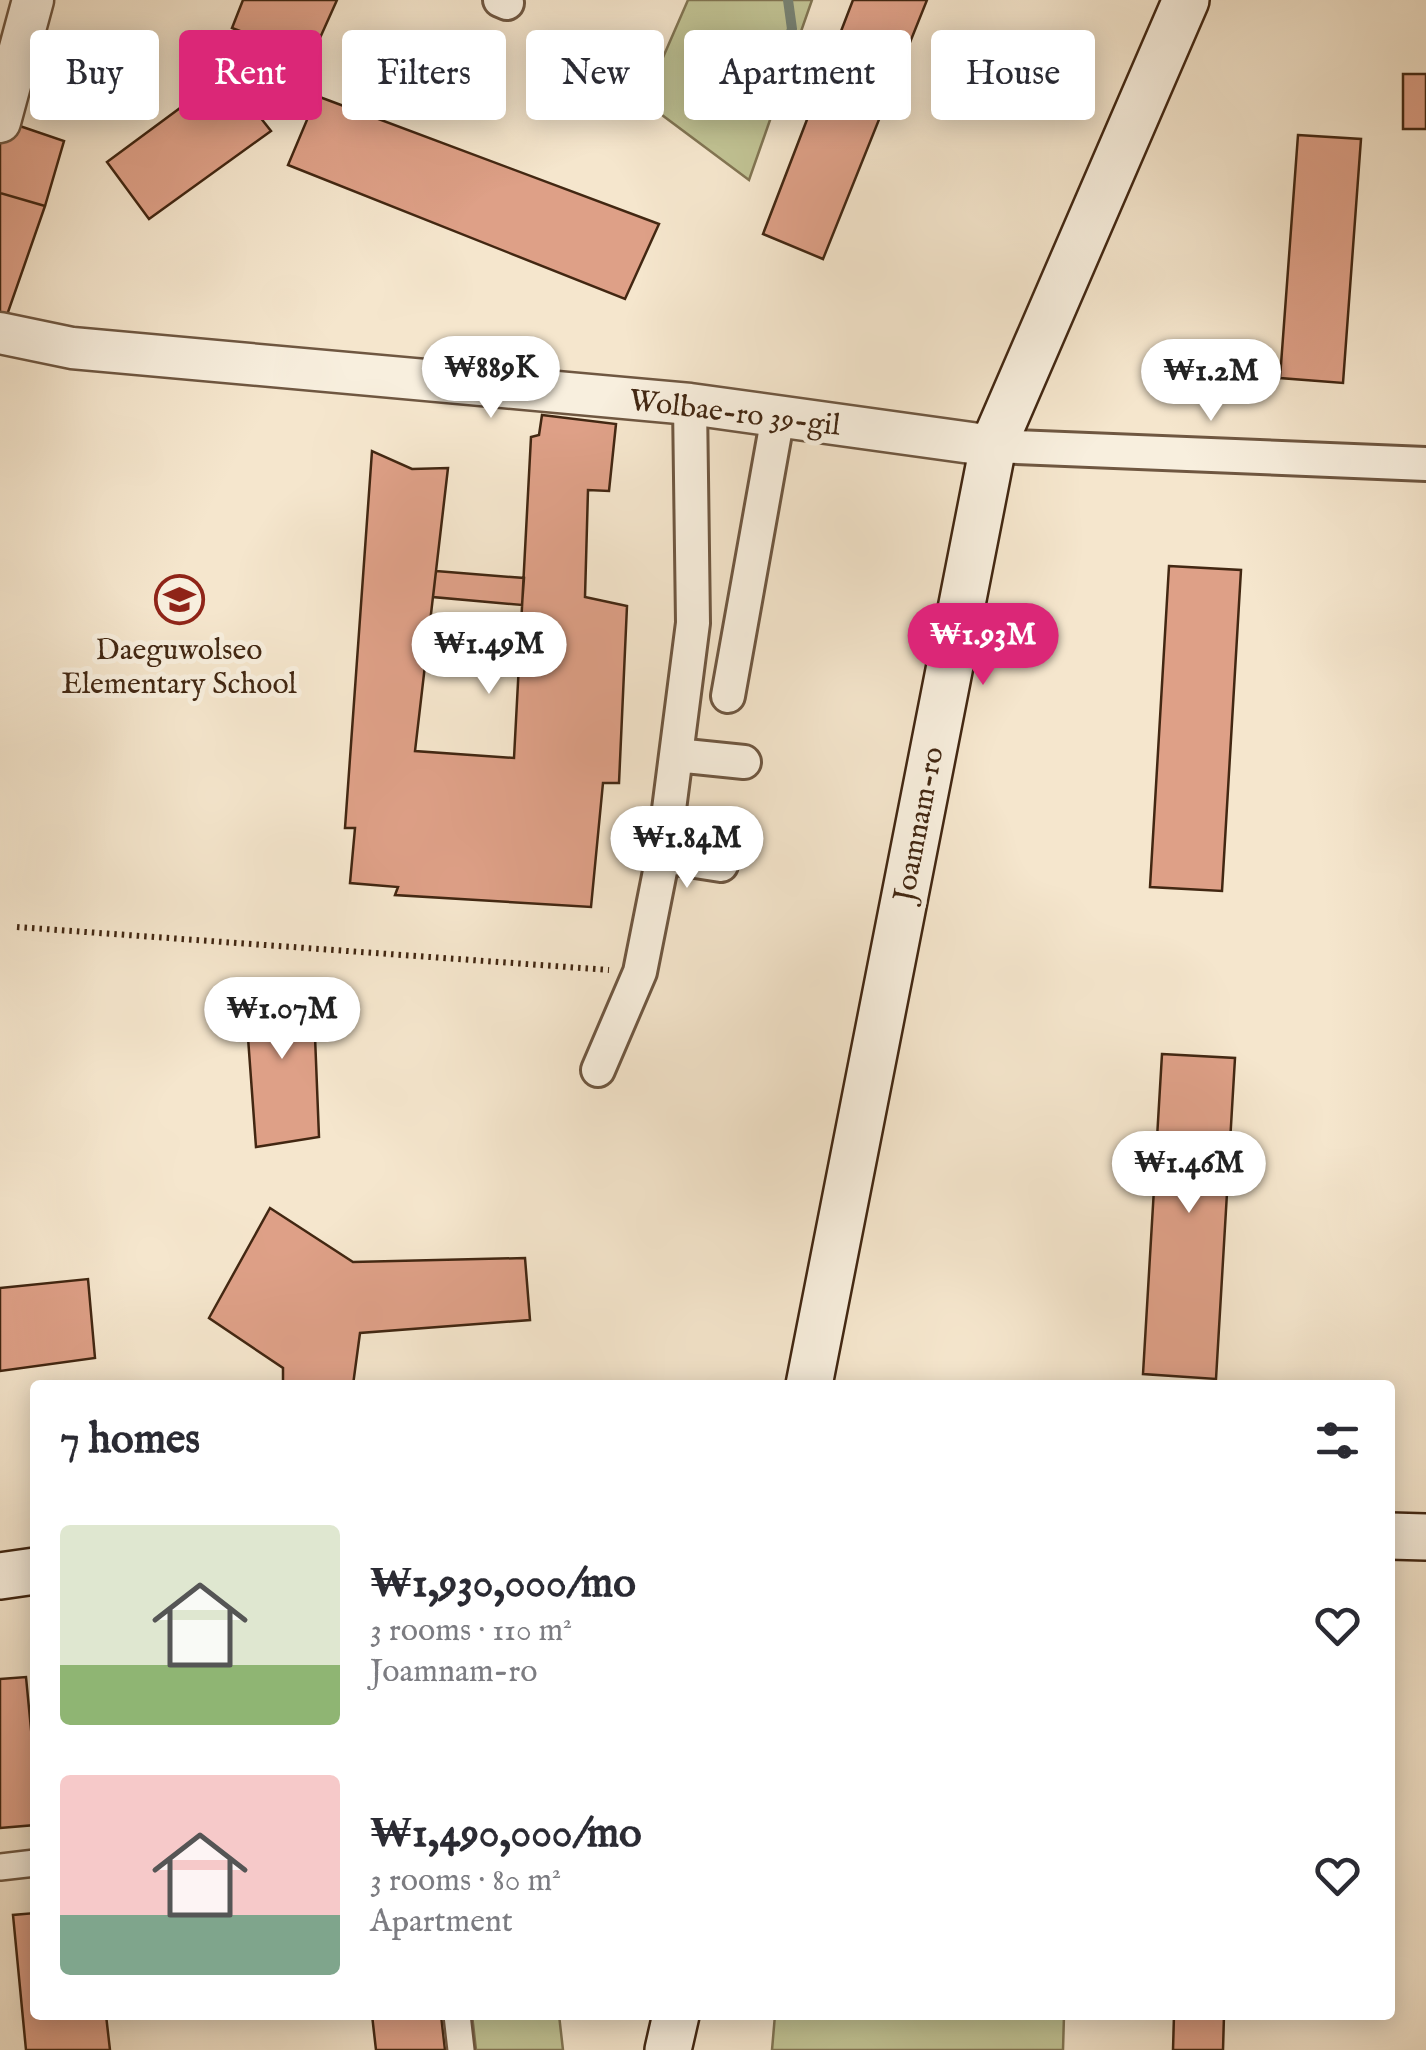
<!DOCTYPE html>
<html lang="en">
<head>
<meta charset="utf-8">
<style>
  :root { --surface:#fff; --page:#f2f2f3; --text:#2b2b33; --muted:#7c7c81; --accent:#db2777 }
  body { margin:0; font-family:"IM FELL English",serif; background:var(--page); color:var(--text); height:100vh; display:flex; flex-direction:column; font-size:38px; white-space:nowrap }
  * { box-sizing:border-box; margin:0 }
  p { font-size:32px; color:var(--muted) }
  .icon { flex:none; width:55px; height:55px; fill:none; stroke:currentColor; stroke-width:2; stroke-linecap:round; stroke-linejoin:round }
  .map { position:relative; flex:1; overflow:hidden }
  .details { position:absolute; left:30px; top:1380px; width:1365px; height:640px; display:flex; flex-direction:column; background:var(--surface); border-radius:10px; box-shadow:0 5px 25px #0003 }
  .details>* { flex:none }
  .top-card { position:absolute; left:30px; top:30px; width:1368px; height:90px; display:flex; gap:20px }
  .price { position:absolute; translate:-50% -85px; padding:0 22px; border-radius:35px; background:#fff; color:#222; font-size:32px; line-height:65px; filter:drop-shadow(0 2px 5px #0008) }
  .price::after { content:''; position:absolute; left:50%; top:60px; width:30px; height:22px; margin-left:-15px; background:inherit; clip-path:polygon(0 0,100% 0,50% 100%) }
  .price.selected { background:var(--accent); color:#fff }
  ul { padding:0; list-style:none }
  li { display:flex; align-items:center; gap:30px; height:250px; padding:0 30px }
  li span { display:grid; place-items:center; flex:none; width:280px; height:200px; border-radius:10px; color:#555 }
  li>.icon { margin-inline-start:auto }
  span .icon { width:120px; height:120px; fill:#fffc; stroke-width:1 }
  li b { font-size:42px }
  h2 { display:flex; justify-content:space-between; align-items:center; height:120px; padding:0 30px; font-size:42px }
  .pill { padding:0 35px; border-radius:10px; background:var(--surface); box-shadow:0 5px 25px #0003; font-size:35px; line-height:90px }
  .pill.selected { background:var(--accent); color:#fff }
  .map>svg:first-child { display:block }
  .green { fill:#c1c394; stroke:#827553; stroke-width:2.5 }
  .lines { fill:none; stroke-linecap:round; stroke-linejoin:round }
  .stream { stroke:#788374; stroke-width:10 }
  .building { fill:#dea087; stroke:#422712; stroke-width:2.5 }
  .pedestrian-casing { stroke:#6f5741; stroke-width:30 }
  .minor-casing { stroke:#6f5741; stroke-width:38 }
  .tertiary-casing { stroke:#6f5741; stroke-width:45 }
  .secondary-casing { stroke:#422712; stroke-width:50 }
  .path { stroke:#422712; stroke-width:6; stroke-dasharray:2.5 5; stroke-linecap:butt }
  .pedestrian { stroke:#f8efde; stroke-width:25 }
  .minor { stroke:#f8efde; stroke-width:32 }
  .tertiary { stroke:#f8efde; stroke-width:40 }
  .secondary { stroke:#f8efde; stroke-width:45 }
  .labels { text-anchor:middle; stroke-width:10; stroke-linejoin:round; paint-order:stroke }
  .street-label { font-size:30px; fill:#422712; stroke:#f8efde }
  .poi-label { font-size:30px; fill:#422712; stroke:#f8efde }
</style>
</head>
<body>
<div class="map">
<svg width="1426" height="2050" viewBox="0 0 1426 2050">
  <rect width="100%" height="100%" fill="#f5e6cd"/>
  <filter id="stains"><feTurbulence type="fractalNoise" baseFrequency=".002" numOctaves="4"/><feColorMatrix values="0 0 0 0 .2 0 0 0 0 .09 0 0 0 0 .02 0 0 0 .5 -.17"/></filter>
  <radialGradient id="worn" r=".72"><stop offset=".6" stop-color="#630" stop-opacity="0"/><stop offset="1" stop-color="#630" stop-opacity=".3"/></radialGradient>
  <path class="green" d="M688,0H812L749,180L658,112L654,78Z
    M472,2015H559L563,2050H476Z
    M775,2015H1064L1063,2050H772Z"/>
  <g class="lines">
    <path class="stream" d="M710,99L718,106L741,103L762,92L774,78L792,29L788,0"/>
  </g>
  <path class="building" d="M243,0H337L311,58L232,28Z
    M853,0H927L823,259L763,234Z
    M226,74L271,131L149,219L107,162Z
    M1403,74H1426V129H1403Z
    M317,96L659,224L625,299L288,165Z
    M8,122L64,141L45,206L0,193V143Z
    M1298,135L1361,139L1343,383L1280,378Z
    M0,193L45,206L7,315L0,313Z
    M542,415L616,424L609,491L588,490L585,597L627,606L619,783H603L591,907L395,895L398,887L350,883L355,828H345L372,451L412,469L448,468L415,751L514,758L531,437L539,435Z
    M1169,566L1241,570L1222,891L1150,887Z
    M436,571L524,578L522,605L433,597Z
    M244,983L313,986L319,1137L256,1147Z
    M1162,1054L1235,1058L1216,1379L1143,1374Z
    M270,1208L353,1262L525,1258L530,1320L360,1333L353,1385H283V1368L209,1318Z
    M88,1279L95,1358L0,1371V1288Z
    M26,1677L35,1771V1825L0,1828V1679Z
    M35,1913V2015H106L110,2050H26L13,1915Z
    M372,2015H441L445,2050H376Z
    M1174,2015H1224L1223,2050H1173Z"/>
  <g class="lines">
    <defs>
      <path id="pedestrian" d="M0,1867L35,1863
        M457,2015L461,2050"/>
      <path id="minor" d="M500,0L507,3
        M993,446L1426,464
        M728,696L778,416
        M676,755L744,762
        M663,856L721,865
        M598,1070L640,972L663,856L693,623L690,404"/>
      <path id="tertiary" d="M0,122L33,0
        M0,333L72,348L690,404L993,446"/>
      <path id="secondary" d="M809,1385L993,446L1186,0
        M1390,1536L1426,1537
        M0,1576L35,1571
        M668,2050L676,2015"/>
    </defs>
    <use href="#pedestrian" class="pedestrian-casing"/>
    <use href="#minor" class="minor-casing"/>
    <use href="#tertiary" class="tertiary-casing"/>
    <use href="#secondary" class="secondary-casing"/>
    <path class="path" d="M17,927L609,970"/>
    <use href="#pedestrian" class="pedestrian"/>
    <use href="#minor" class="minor"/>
    <use href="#tertiary" class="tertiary"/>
    <use href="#secondary" class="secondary"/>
  </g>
  <defs>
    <symbol id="school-ring" viewBox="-11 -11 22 22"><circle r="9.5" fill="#f8efde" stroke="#8f2418" stroke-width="1.5"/><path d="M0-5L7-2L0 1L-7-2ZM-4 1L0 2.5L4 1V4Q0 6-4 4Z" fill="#8f2418"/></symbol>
  </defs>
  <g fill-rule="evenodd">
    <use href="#school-ring" x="152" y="572" width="55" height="55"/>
  </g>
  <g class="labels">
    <g class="street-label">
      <text transform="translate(735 412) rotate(7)" y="10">Wolbae-ro 39-gil</text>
      <text transform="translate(918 824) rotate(-79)" y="10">Joamnam-ro</text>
    </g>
    <g class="poi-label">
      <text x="179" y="659">Daeguwolseo<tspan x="179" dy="34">Elementary School</tspan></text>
    </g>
  </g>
  <rect width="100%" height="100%" filter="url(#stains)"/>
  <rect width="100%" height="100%" fill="url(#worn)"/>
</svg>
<b class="price" style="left:491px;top:421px">₩889K</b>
<b class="price" style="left:1211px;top:424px">₩1.2M</b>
<b class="price selected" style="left:983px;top:688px">₩1.93M</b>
<b class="price" style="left:489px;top:697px">₩1.49M</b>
<b class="price" style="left:687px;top:891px">₩1.84M</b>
<b class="price" style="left:282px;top:1062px">₩1.07M</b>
<b class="price" style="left:1189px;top:1216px">₩1.46M</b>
<div class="top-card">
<a class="pill">Buy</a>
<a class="pill selected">Rent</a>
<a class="pill">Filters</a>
<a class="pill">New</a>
<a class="pill">Apartment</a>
<a class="pill">House</a>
</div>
<section class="details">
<h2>7 homes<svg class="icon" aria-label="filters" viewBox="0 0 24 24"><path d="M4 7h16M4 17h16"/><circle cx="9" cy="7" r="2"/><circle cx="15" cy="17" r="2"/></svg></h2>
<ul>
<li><span style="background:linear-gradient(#dfe7d0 70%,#8fb573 0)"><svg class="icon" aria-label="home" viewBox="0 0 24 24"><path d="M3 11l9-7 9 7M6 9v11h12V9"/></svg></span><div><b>₩1,930,000/mo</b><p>3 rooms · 110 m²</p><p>Joamnam-ro</p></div><svg class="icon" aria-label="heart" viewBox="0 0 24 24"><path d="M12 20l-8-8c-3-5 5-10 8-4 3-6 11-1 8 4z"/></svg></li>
<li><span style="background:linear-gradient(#f6c9c9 70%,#7fa58c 0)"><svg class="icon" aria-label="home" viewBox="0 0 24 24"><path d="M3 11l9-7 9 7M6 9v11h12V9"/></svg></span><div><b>₩1,490,000/mo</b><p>3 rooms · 80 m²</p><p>Apartment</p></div><svg class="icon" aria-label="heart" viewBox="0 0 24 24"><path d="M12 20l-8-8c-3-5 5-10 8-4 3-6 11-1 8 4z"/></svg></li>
</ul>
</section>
</div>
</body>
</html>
